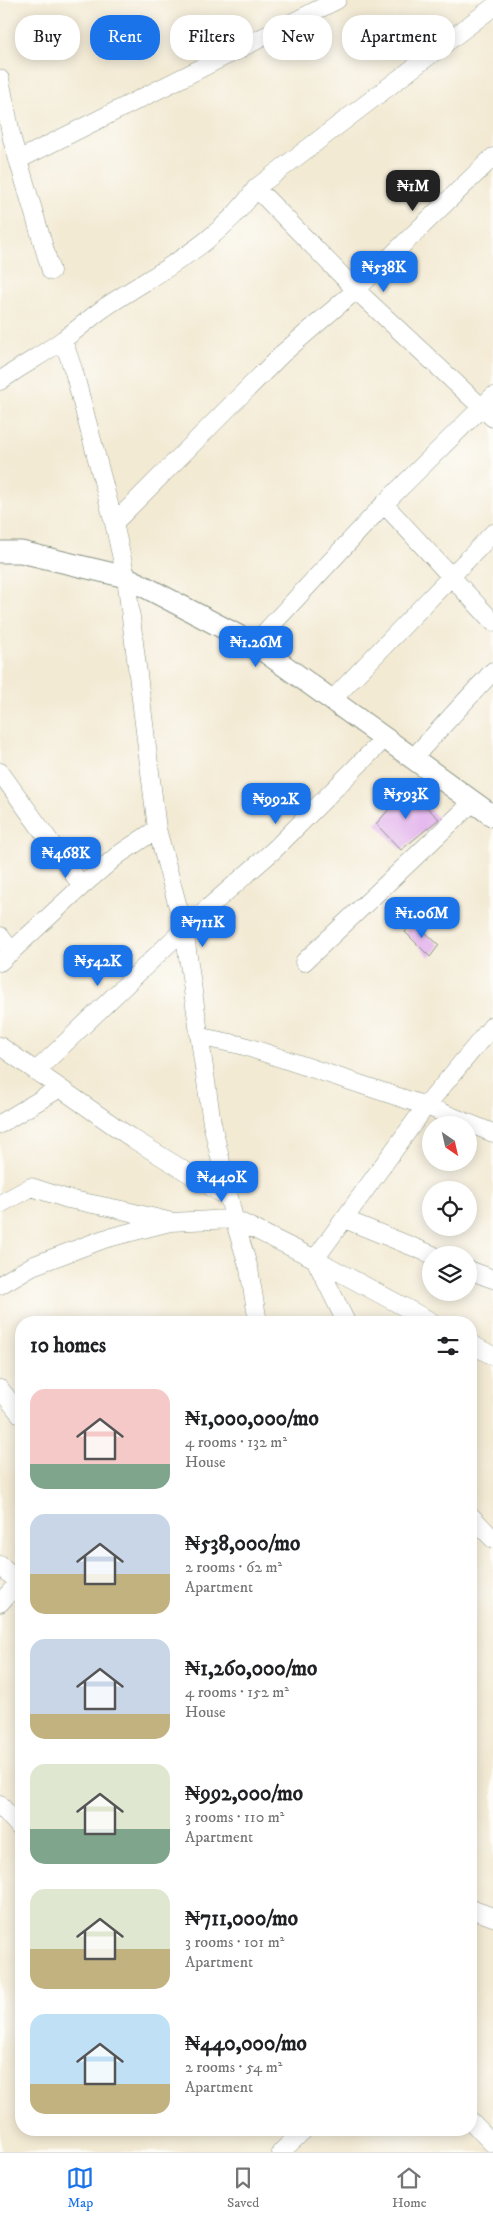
<!DOCTYPE html>
<html lang="en">
<head>
<meta charset="utf-8">
<style>
  :root { --surface:#fff; --page:#f2f2f2; --text:#202124; --muted:#757577; --line:#e0e0e0; --accent:#1a73e8 }
  body { margin:0; font-family:"IM FELL DW Pica",serif; background:var(--page); color:var(--text); height:100vh; display:flex; flex-direction:column; font-size:19px; white-space:nowrap }
  * { box-sizing:border-box; margin:0 }
  p { font-size:16px; color:var(--muted) }
  .icon { flex:none; width:28px; height:28px; fill:none; stroke:currentColor; stroke-width:2; stroke-linecap:round; stroke-linejoin:round }
  .map { position:relative; flex:1; overflow:hidden }
  .panel { position:absolute; left:15px; top:1316px; width:462px; height:820px; display:flex; flex-direction:column; background:var(--surface); border-radius:20px; box-shadow:0 2px 12px #0003 }
  .panel>* { flex:none }
  .banner { position:absolute; left:15px; top:15px; width:464px; height:45px; display:flex; gap:10px }
  .needle { width:32px; rotate:146deg }
  .controls { position:absolute; left:422px; top:1116px; display:grid; gap:10px }
  .controls a { display:grid; place-items:center; width:55px; height:55px; border-radius:50%; background:var(--surface); box-shadow:0 2px 12px #0003; font-size:25px }
  .price { position:absolute; translate:-50% -42px; padding:0 11px; border-radius:10px; background:var(--accent); color:#fff; font-size:16px; line-height:32px; filter:drop-shadow(0 1px 2px #0008) }
  .price::after { content:''; position:absolute; left:50%; top:30px; width:15px; height:11px; margin-left:-8px; background:inherit; clip-path:polygon(0 0,100% 0,50% 100%) }
  .price.selected { background:#222; color:#fff }
  ul { padding:0; list-style:none }
  li { display:flex; align-items:center; gap:15px; height:125px; padding:0 15px }
  li span { display:grid; place-items:center; flex:none; width:140px; height:100px; border-radius:15px; color:#555 }
  li>.icon { margin-inline-start:auto }
  span .icon { width:60px; height:60px; fill:#fffc; stroke-width:1 }
  li b { font-size:21px }
  h2 { display:flex; justify-content:space-between; align-items:center; height:60px; padding:0 15px; font-size:21px }
  .pill { padding:0 18px; border-radius:20px; background:var(--surface); box-shadow:0 2px 12px #0003; font-size:18px; line-height:45px }
  .pill.selected { background:var(--accent); color:#fff }
  .menu { display:flex; justify-content:space-around; align-items:center; height:70px; border-top:1px solid var(--line); background:var(--surface); font-size:14px; color:var(--muted) }
  .menu a { display:grid; justify-items:center; gap:2px }
  .menu .selected { color:var(--accent) }
  .map>svg:first-child { display:block }
  .building { fill:#e0acec }
  .lines { fill:none; stroke-linecap:round; stroke-linejoin:round }
  .minor-casing { stroke:#899484; stroke-width:19 }
  .major-casing { stroke:#899484; stroke-width:23 }
  .minor { stroke:#fff; stroke-width:18 }
  .major { stroke:#fff; stroke-width:21 }
</style>
</head>
<body>
<div class="map">
<svg width="493" height="2152" viewBox="0 0 493 2152">
  <rect width="100%" height="100%" fill="#fdfcf7"/>
  <filter id="ink" filterUnits="userSpaceOnUse"><feTurbulence type="fractalNoise" baseFrequency=".02" numOctaves="2"/><feDisplacementMap in="SourceGraphic" scale="10" xChannelSelector="R" yChannelSelector="G"/><feConvolveMatrix kernelMatrix="1 2 1 2 8 2 1 2 1" color-interpolation-filters="sRGB"/></filter>
  <filter id="wash" filterUnits="userSpaceOnUse"><feTurbulence type="fractalNoise" baseFrequency=".0096" numOctaves="4" result="noise"/><feDisplacementMap in="SourceGraphic" scale="20" xChannelSelector="R" yChannelSelector="G"/><feGaussianBlur stdDeviation="1.12" result="paint"/><feColorMatrix in="noise" values="0 0 0 0 0 0 0 0 0 0 0 0 0 0 0 0 0 1.4 0 .05"/><feComposite in="paint" operator="in"/></filter>
  <g filter="url(#wash)">
    <rect width="100%" height="100%" fill="#f3ead4"/>
    <g id="blocks">
      <path class="building" d="M407,789L439,819L401,850L376,824Z
        M414,922L439,945L430,957L405,932Z"/>
    </g>
  </g>
  <g filter="url(#ink)">
    <use href="#blocks" fill-opacity="0" stroke="#899484" stroke-width="1"/>
    <g class="lines">
      <defs>
        <path id="minor" d="M0,79L12,139L51,271
          M18,160L337,0
          M256,188L356,290L493,418
          M63,340L74,372L114,523L126,577L157,829L184,929L212,1123L234,1219L249,1269L258,1322
          M0,381C21,366 44,354 64,339C78,329 90,318 104,308C157,272 219,244 256,188L493,7
          M384,504L493,622
          M114,523L282,354L356,290L493,157
          M254,644L384,504L493,396
          M332,700L493,533
          M413,758L493,671
          M0,772L82,886
          M0,936L12,952
          M0,962L82,886L118,855L157,829
          M304,962L473,802
          M201,1037L241,1045L426,1106L493,1133
          M0,1046L130,1137L229,1198
          M36,1071L184,929L275,849L385,738
          M0,1124L60,1088
          M0,1204L31,1187L68,1199L122,1210L168,1221
          M344,1219L433,1255
          M469,1270L493,1279
          M0,1285L32,1266L104,1239L170,1222L234,1219L315,1259L432,1322
          M346,1322L315,1259L426,1106L493,1025
          M471,1344L493,1356
          M0,1389L21,1415
          M471,1516L493,1539
          M0,1565L21,1585
          M0,1603L21,1580
          M0,1805L21,1829
          M471,1909L493,1917
          M471,2121L492,2143
          M281,2152L304,2130"/>
        <path id="major" d="M0,552H21L126,577L254,644L493,816"/>
      </defs>
      <use href="#minor" class="minor-casing"/>
      <use href="#major" class="major-casing"/>
      <use href="#minor" class="minor"/>
      <use href="#major" class="major"/>
    </g>
  </g>
</svg>
<div class="controls">
<a><svg class="needle" viewBox="-14 -14 28 28"><path d="M0-13l5 13h-10z" fill="#e53935"/><path d="M0 13l5-13h-10z" fill="#757577"/></svg></a>
<a><svg class="icon" aria-label="locate" viewBox="0 0 24 24"><circle cx="12" cy="12" r="6"/><path d="M12 2v4M12 18v4M2 12h4M18 12h4"/></svg></a>
<a><svg class="icon" aria-label="layers" viewBox="0 0 24 24"><path d="M12 4l9 5-9 5-9-5zM3 14l9 5 9-5"/></svg></a>
</div>
<b class="price selected" style="left:413px;top:212px">₦1M</b>
<b class="price" style="left:384px;top:293px">₦538K</b>
<b class="price" style="left:256px;top:668px">₦1.26M</b>
<b class="price" style="left:406px;top:820px">₦593K</b>
<b class="price" style="left:276px;top:825px">₦992K</b>
<b class="price" style="left:66px;top:879px">₦468K</b>
<b class="price" style="left:422px;top:939px">₦1.06M</b>
<b class="price" style="left:203px;top:948px">₦711K</b>
<b class="price" style="left:98px;top:987px">₦542K</b>
<b class="price" style="left:222px;top:1203px">₦440K</b>
<div class="banner">
<a class="pill">Buy</a>
<a class="pill selected">Rent</a>
<a class="pill">Filters</a>
<a class="pill">New</a>
<a class="pill">Apartment</a>
</div>
<section class="panel">
<h2>10 homes<svg class="icon" aria-label="filters" viewBox="0 0 24 24"><path d="M4 7h16M4 17h16"/><circle cx="9" cy="7" r="2"/><circle cx="15" cy="17" r="2"/></svg></h2>
<ul>
<li><span style="background:linear-gradient(#f6c9c9 75%,#7fa58c 0)"><svg class="icon" aria-label="home" viewBox="0 0 24 24"><path d="M3 11l9-7 9 7M6 9v11h12V9"/></svg></span><div><b>₦1,000,000/mo</b><p>4 rooms · 132 m²</p><p>House</p></div></li>
<li><span style="background:linear-gradient(#c9d6e8 60%,#c2b280 0)"><svg class="icon" aria-label="home" viewBox="0 0 24 24"><path d="M3 11l9-7 9 7M6 9v11h12V9"/></svg></span><div><b>₦538,000/mo</b><p>2 rooms · 62 m²</p><p>Apartment</p></div></li>
<li><span style="background:linear-gradient(#c9d6e8 75%,#c2b280 0)"><svg class="icon" aria-label="home" viewBox="0 0 24 24"><path d="M3 11l9-7 9 7M6 9v11h12V9"/></svg></span><div><b>₦1,260,000/mo</b><p>4 rooms · 152 m²</p><p>House</p></div></li>
<li><span style="background:linear-gradient(#dfe7d0 65%,#7fa58c 0)"><svg class="icon" aria-label="home" viewBox="0 0 24 24"><path d="M3 11l9-7 9 7M6 9v11h12V9"/></svg></span><div><b>₦992,000/mo</b><p>3 rooms · 110 m²</p><p>Apartment</p></div></li>
<li><span style="background:linear-gradient(#dfe7d0 60%,#c2b280 0)"><svg class="icon" aria-label="home" viewBox="0 0 24 24"><path d="M3 11l9-7 9 7M6 9v11h12V9"/></svg></span><div><b>₦711,000/mo</b><p>3 rooms · 101 m²</p><p>Apartment</p></div></li>
<li><span style="background:linear-gradient(#bfe0f5 70%,#c2b280 0)"><svg class="icon" aria-label="home" viewBox="0 0 24 24"><path d="M3 11l9-7 9 7M6 9v11h12V9"/></svg></span><div><b>₦440,000/mo</b><p>2 rooms · 54 m²</p><p>Apartment</p></div></li>
</ul>
</section>
</div>
<nav class="menu">
<a class="selected"><svg class="icon" aria-label="map" viewBox="0 0 24 24"><path d="M3 6l6-2 6 2 6-2v14l-6 2-6-2-6 2zM9 4v14M15 6v14"/></svg>Map</a>
<a><svg class="icon" aria-label="saved" viewBox="0 0 24 24"><path d="M7 4h10v16l-5-4-5 4z"/></svg>Saved</a>
<a><svg class="icon" aria-label="home" viewBox="0 0 24 24"><path d="M3 11l9-7 9 7M6 9v11h12V9"/></svg>Home</a>
</nav>
</body>
</html>
